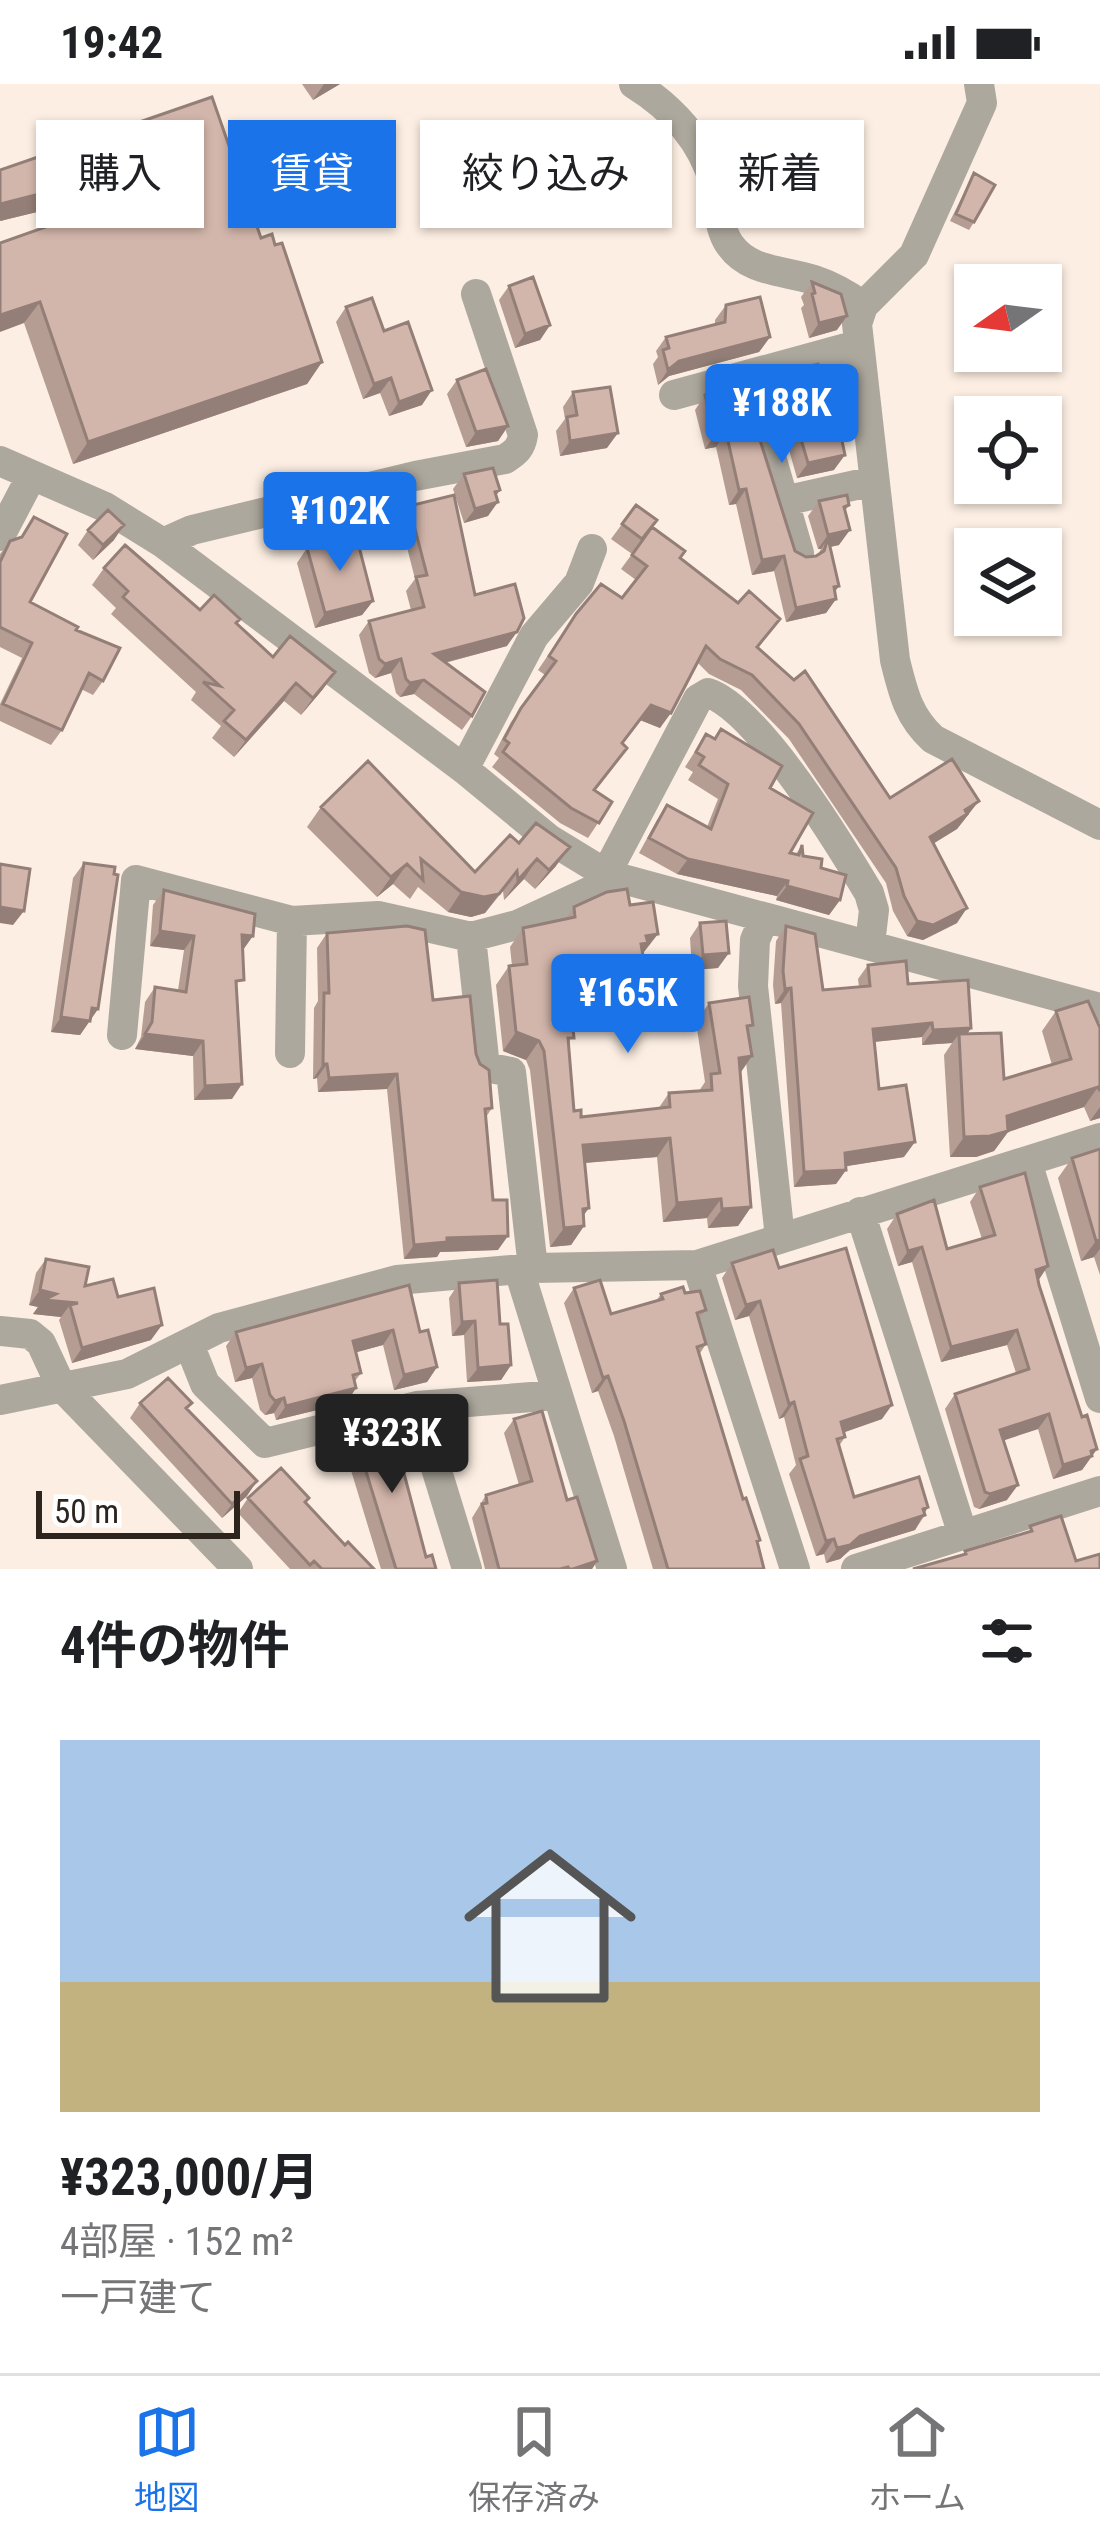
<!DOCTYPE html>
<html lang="ja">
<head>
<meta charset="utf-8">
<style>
  :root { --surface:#fff; --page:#f6f6f6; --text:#202124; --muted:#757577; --line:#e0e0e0; --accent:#1a73e8 }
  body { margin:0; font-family:"Roboto Condensed","Noto Sans JP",sans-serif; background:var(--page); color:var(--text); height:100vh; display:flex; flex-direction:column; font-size:45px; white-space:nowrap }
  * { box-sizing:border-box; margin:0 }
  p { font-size:39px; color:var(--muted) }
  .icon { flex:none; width:66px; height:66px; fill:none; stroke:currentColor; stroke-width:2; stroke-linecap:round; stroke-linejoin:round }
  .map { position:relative; height:1485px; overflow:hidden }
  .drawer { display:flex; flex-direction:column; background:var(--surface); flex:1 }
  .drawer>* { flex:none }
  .hud { position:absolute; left:36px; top:36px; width:1029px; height:108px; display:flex; gap:24px }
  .needle { width:78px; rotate:256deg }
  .buttons { position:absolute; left:954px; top:180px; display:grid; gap:24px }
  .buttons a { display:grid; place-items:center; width:108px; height:108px; border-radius:0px; background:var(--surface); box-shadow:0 3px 9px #0004; font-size:60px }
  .scale { position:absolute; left:36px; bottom:30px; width:204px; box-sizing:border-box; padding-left:12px; border:6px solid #2d251d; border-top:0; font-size:33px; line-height:42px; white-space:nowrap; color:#2d251d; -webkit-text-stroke:9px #fff; paint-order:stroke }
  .price { position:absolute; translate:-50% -102px; padding:0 27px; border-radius:12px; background:var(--accent); color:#fff; font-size:39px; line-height:78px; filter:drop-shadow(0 3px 6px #0008) }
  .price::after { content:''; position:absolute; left:50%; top:72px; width:36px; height:27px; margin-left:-18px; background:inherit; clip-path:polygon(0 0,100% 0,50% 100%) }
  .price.current { background:#222; color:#fff }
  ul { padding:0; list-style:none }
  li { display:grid; align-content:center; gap:24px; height:636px; padding:0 60px }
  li+li { border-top:3px solid var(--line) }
  li span { display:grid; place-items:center; height:372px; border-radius:0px; color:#555 }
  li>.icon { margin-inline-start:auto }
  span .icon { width:216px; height:216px; fill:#fffc; stroke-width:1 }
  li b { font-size:51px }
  h2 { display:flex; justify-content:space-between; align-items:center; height:144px; padding:0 60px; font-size:51px }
  .tag { padding:0 42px; border-radius:0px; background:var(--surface); box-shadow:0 3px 9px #0004; font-size:42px; line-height:108px }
  .tag.current { background:var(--accent); color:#fff }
  .status { display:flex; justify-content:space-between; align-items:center; height:84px; padding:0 60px; background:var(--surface); direction:ltr }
  .status svg { height:33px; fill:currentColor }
  .tab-bar { display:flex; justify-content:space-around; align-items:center; height:168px; border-top:3px solid var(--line); background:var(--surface); font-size:33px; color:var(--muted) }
  .tab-bar a { display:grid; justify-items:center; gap:6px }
  .tab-bar .current { color:var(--accent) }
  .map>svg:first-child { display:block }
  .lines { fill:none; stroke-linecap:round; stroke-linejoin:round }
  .street { stroke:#ada89d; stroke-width:30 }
  .wall { fill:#b59d93 }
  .shaded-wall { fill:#947f78 }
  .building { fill:#d3b6ab; stroke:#947f78; stroke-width:3 }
</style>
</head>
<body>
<div class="status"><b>19:42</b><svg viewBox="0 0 49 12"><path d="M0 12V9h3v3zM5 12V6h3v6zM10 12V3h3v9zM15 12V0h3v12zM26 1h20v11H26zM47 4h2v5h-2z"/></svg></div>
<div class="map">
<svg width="1100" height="1485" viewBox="0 0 1100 1485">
  <rect width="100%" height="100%" fill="#fceee2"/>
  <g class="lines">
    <path class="street" d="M634,0C671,23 702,56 714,99C720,119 717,143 730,161C750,189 785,186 814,196C832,202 848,211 863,222
      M979,0L982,19L914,171L863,222L857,240L895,576C903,608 908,632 933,655L1100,741
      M674,311L857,261
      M769,366L799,469
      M0,377L105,423L163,459L464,685L549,755L608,791L1100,924
      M784,417L874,397
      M0,452L32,391
      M163,459L192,446L415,392L505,375C516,368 521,364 523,351L476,210
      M464,685L534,552L579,499L592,465
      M764,835L755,856L753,902L780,1154
      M122,951L136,796L292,837L378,832L471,853
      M290,969L292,837
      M1027,1078L1100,1314
      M860,1128L963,1451
      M697,1181L795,1485
      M533,1184L511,988L485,983L471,853L517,841L599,803L698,615L708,609C758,625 841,762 869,809L874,826L870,860
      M519,1186L612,1485
      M0,1247L30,1250L41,1259L61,1302L238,1485
      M189,1260L205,1300L265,1359L417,1322L557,1311
      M0,1316L127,1290L219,1244L397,1196L533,1184L697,1181L1100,1054
      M417,1322L467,1485
      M856,1485L1100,1407"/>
  </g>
  <path class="wall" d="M302,0H340L313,16Z
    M212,13L261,154L322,278L307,300L73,380L24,239L82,130L78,118L0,137Z
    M974,89V138L969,146L950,137Z
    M812,198L837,246L809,254L801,224L804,221L801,213Z
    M509,202L550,241L540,256L515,264L499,216Z
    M726,221L770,253L759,268L669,292L658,301L653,280L658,273L656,267L666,253L715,240V236Z
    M346,223L384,247L422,321L389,332L380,309L363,315L336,238Z
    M794,286L834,386L797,394L787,359L772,347L762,350L760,356L795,467L806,473L817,472L821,465H818L808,432L819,417L849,421L845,427L839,461L830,463L836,515L826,529L786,538L774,487L752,491L736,420L729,421L716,363L705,365L695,326L705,311L743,309L787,297Z
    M457,296L508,342L498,357L466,363L447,310Z
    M573,308L607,364L560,372L556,347L565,335L563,323Z
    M464,390L496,411L488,432L464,439L453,405Z
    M636,421L652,443L680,474L738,519L780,535L758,564L890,714L968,731L957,745L933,760L957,839L923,856L907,852L893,827L886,799L789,655L741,606L709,590L697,578L660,644L640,636L622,660L595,706L612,718L588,754L560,739L492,683L499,674L494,670L511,638L545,591L538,586L576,530L622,514L636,496L621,485L632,470L611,455Z
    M409,422L475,511L507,562L445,579L472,632L462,646L414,610L400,613L396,609L391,589L375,594L369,589L359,551L369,537L411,526L406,507L415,495L400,436Z
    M88,446L114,456L93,476L78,461Z
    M10,457L30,518L76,546L103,597L93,611L81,605L62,646L51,661L0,637V620L22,574L0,563V470Z
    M307,464L373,517L362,531L315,544L297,479Z
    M104,484L237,540L273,573L323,605L301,631L284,617L234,673L212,654L221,642L191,616L196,608L111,530L116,524L92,501Z
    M706,650L770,704L790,769L796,770L802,761L803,772L821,784L840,816L829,831L776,816L777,812L677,790L639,769L657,736L667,721L707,743L718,715L688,696L693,688L685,683Z
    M321,723L475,788L519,759L556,782L535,805L524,795L504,816L503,807L485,829L471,833L448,828L418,803L410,815L393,800L377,813L307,743Z
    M84,779L98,925L80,951L51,948L73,794Z
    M164,806L243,866L236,907L232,1015L194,1016L193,972L135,965L141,953L145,918L155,903L178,906L184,866L150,862L153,821Z
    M630,821L644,868L643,869L632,908L633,917L620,936L573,942L569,961L574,1027L581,1033L658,1025L669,1009L699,1007L705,998L696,938L709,919L753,941L748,948L740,988L751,1123L738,1142L708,1144L707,1134L663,1138L657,1073L585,1079L584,1142L571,1161L550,1163L530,986L526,976L503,967L496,901L509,882H512L510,863L523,844L566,835L574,823Z
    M700,839L718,884L692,886L690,854Z
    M786,842L823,906L859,903L858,895L868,881L908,900L971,944L967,950L1004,995L1052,981L1042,947L1056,927L1100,944V1034L1090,1037L1084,1023L1008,1048L994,1067L976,1073H950L944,971L952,959L922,961V953L874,958L879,1005L904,1073L846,1082V1086L836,1100L794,1103L781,919L775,920L773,901L776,857Z
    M327,849L433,916L476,970L492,1024L486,1033L498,1166L440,1168L437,1173L404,1175L387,1005L318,1008L317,994L313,995L314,924L318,917L317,864Z
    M1100,1065V1191L1094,1173L1081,1177L1058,1094L1072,1074Z
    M980,1103L1038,1197L1082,1333L1097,1365L1082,1386L1053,1395L1038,1345L1003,1356L1007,1416L979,1425L974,1423L945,1325L955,1310L1016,1289L1007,1261L941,1278L912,1178L898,1182L887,1145L897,1130L947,1165L982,1155L970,1118Z
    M46,1175L85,1202L118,1213L151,1256L72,1279L59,1236L61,1233L33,1230L38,1223L29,1221L36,1189Z
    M732,1179L779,1184L882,1335L844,1348L845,1353L839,1362L854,1413L924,1429L925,1431L915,1446L850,1466L840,1475L826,1479L824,1470L816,1472L789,1390L796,1381L784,1333L779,1335L749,1232L735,1236L722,1194Z
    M459,1199L500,1240L511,1281L501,1296L467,1298L464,1251L452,1252L449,1214Z
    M409,1201L420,1248L437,1283L427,1298L394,1306L383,1261L356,1268L361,1289L355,1297L356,1304L346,1319L276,1336L274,1329L265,1331L260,1326L252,1294L235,1298L226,1262L236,1248Z
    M574,1204L611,1230L656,1217L661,1210L685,1209L706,1226L699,1236L706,1260L699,1271L743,1415L760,1456L758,1460L764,1485H653L614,1352L598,1307L592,1309L564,1219Z
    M140,1319H192L188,1325L247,1412L222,1434L130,1334Z
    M514,1335L567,1416L597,1477L592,1485H485L472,1434L486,1411L519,1401L504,1349Z
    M353,1345L426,1473L436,1485H381L343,1360Z
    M248,1414L305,1419L345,1461L374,1485H290L238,1429Z"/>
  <path class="shaded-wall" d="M324,0H340L313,16Z
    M94,96L78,118L0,137V120Z
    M40,218L24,239L0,248V231Z
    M847,232L837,246L809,254L819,239Z
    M550,241L540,256L515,264L525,250Z
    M770,253L759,268L669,292L658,301L668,286L679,277Z
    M322,278L307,300L73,380L88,358Z
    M391,294L380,309L363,315L374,300Z
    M432,306L422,321L389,332L399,318Z
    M783,332L772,347L756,352L766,337Z
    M508,342L498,357L466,363L476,348Z
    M726,348L716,363L705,365L715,351Z
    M618,349L607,364L560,372L570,357Z
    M845,371L834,386L797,394L808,379Z
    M746,405L736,420L729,421L739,406Z
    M500,406L490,420L498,418L488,432L464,439L475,425Z
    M124,441L114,456L93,476L103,461Z
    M850,446L839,461L825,464L828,454L821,465H818L828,451Z
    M784,472L774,487L752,491L762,476Z
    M839,502L829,516L836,515L826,529L786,538L796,524L834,503Z
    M373,517L362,531L315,544L325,529Z
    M517,548L507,562L424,584L434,570Z
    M401,575L391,589L375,594L385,580Z
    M335,588L323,605L301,631L313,614Z
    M424,596L414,610L400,613L410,599Z
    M296,599L284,617L234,673L246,656Z
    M651,621L671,629L660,644L640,636Z
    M979,717L957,745L919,768L930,753Z
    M570,763L556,782L535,805L549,786Z
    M537,775L524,795L504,816L518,796Z
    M688,775L788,797L777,812L677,790Z
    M407,780L393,800L377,813L391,793Z
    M517,787L485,829L471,833L448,828L461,808Z
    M787,802L840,816L829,831L776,816Z
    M0,823L24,827L13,841L0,839Z
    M967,824L957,839L923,856L907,852L917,837Z
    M160,847L194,852L184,866L150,862Z
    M658,850L644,868L628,879L646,852Z
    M242,851L253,852L243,866Z
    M729,869L718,884L692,886L703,871Z
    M646,889L633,908L630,892Z
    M791,904L781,919L775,920L785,905Z
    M633,917L620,936L558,944L571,925Z
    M92,924L98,925L80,951L51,948L61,933Z
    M932,939L922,953L863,959L873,945Z
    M971,944L961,959L959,950L952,959L922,961L933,946Z
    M516,948L539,957L526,976L503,967Z
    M145,950L203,957L193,972L135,965Z
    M752,972L739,991V974Z
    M323,980H327L317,994L313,995Z
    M397,990L387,1005L318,1008L329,994Z
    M242,1000L232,1015L194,1016L205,1002Z
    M1098,1003L1084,1023L1008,1048L994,1067L976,1073H950L964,1053L1007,1032Z
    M1100,1023V1034L1090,1037Z
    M670,1054L657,1073L570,1080L583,1061Z
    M915,1058L904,1073L835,1084L845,1069Z
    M846,1086L836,1100L794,1103L804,1088Z
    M721,1115L707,1134L663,1138L677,1119Z
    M751,1123L738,1142L708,1144L722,1125Z
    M589,1124L575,1143L584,1142L571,1161L550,1163L564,1144L583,1125Z
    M508,1152L498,1166L440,1168L437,1173L404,1175L414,1161L447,1154Z
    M1100,1155V1165L1094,1173L1081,1177L1096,1157Z
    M922,1163L912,1178L898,1182L908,1167Z
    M1048,1182L1038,1197L1036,1186Z
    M40,1206L56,1210L78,1219L70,1221L61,1233L33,1230L38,1223L29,1221Z
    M760,1217L749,1232L735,1236L746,1221Z
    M475,1237L464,1251L452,1252L462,1238Z
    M162,1241L151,1256L72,1279L82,1264Z
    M393,1246L383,1261L343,1272L353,1257Z
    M1017,1246L1007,1261L941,1278L951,1263Z
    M262,1280L252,1294L235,1298L246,1284Z
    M511,1281L501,1296L467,1298L478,1284Z
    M437,1283L427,1298L394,1306L404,1291Z
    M608,1292L598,1307L592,1309L603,1294Z
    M356,1304L346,1319L276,1336L286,1322Z
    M284,1314L274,1329L265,1331L275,1317Z
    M794,1318L784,1333L779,1335L789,1320Z
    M892,1321L882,1335L831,1353L841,1338Z
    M1049,1330L1038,1345L990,1361L1000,1346Z
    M1097,1365L1082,1386L1053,1395L1063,1381Z
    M257,1397L247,1412L222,1434L232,1420Z
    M1018,1401L1007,1416L979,1425L990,1410Z
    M928,1423L915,1446L850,1466L840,1475L826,1479L837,1464L860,1452Z
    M834,1455L824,1470L816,1472L826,1457Z
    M597,1477L592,1485H573Z"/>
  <path class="building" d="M212,13L261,154L272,150L275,161L282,159L322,278L88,358L40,218L0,231V159L102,123L94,96L0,120V86Z
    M974,89L995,101L974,138L956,130Z
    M533,193L550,241L525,250L509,202Z
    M812,198L841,210L847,232L819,239L812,210L815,209Z
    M760,213L770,253L679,277L668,286L663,266L669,264L666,253L725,238L726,221Z
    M372,214L384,247L408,238L432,306L399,318L391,294L374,300L346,223Z
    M818,280L822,291L828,290L845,371L808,379L798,345L783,332L766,337L760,356L795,467L806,473L816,472L824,467L828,454L839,502L834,503L836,515L796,524L784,472L762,476L746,405L739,406L726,348L715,351L705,311L741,301L743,309L796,294L794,286Z
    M486,285L508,342L476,348L457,296Z
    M610,303L618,349L570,357L567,333L577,331L573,308Z
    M493,384L500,406L495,408L498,418L475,425L464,390Z
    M454,411L475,511L515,500L524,534L517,548L434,570L485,608L472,632L424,596L410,599L406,595L401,575L385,580L379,575L369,537L424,523L416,493L427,491L409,422Z
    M847,411L849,421L844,423L850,446L828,451L819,417Z
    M636,421L657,436L642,455L622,440Z
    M108,426L124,441L103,461L88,446Z
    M34,433L67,450L30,518L78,543L76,546L120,564L103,597L89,589L62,646L3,620L32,559L0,543V478L10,457L22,453Z
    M652,443L685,467L680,474L738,519L749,507L780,535L757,563L794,596L805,587L890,714L952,675L979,717L965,726L967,730L930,753L967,824L933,841L917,837L904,812L896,784L799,640L752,591L720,575L706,562L671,629L651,621L622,659L627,664L594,706L612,718L599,739L571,724L503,668L509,659L504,655L521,624L556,577L549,572L576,530L601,500L622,514L647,482L632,471Z
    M356,451L373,517L325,529L307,464Z
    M125,461L200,526L214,511L240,535L236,539L273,573L290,552L335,588L313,614L296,599L246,656L224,637L234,626L203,598L220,602L123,513L128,507L104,484Z
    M721,645L782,682L770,704L813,729L790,769L799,771L802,761L803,772L822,775L821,784L846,791L840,816L787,802L788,797L688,775L649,754L667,721L711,745L728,700L699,681L704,673L696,668L706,650L715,655Z
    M368,677L475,788L510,751L519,759L536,739L570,763L549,786L537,775L518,796L517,787L499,810L484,813L461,808L421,775L423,796L407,780L391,793L321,723Z
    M84,779L115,783L114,790L118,791L98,925L92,924L90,937L61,933Z
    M0,780L30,785L24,827L0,823Z
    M627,805L630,821L653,818L658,850L646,852L648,859L641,860L646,889L630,892L633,917L571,925L574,954H568L574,1027L581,1026V1033L670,1023L669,1009L712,1006L711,990L720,989L709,919L749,913L753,941L747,942L752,972L739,974L751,1123L722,1125L721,1115L677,1119L670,1054L583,1061L589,1124L583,1125L584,1142L564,1144L544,967L539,957L516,948L509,882L527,880L523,844L575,833L574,823L607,808Z
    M164,806L255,830L253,852L242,851L244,896L236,897L242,1000L205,1002L203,957L145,950L152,938L155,903L186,908L194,852L160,847Z
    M726,837L729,869L703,871L700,839Z
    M407,842L425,846L433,916L470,912L476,970L480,980L489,986L492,1024L485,1025L493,1116H507L508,1152L447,1154V1158L414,1161L397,990L329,994L327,980H323L324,909H329L327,849Z
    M786,842L815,850L823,906L870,902L868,881L906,877L908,900L968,896L971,944L933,946L932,939L873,945L879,1005L906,1001L915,1058L845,1069L846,1086L804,1088L791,904L785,905L783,887Z
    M1088,917L1100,944V1007L1098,1003L1007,1032L1008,1047L990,1052L964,1053L959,950L1001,949L1004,995L1071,975L1056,927Z
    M1100,1065V1155L1096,1157L1072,1074Z
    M1025,1089L1048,1182L1036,1186L1039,1201L1082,1333L1087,1331L1097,1365L1091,1367L1092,1372L1063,1381L1049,1330L1000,1346L1018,1401L990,1410L985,1408L955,1310L1029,1285L1017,1246L951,1263L922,1163L908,1167L897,1130L934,1116L947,1165L995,1151L980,1103Z
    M846,1164L892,1321L841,1338L845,1353L837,1355L854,1413L919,1393L928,1423L923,1425L925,1431L860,1452L850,1461L837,1464L834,1455L826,1457L800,1375L808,1372L794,1318L789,1320L760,1217L746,1221L732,1179L773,1166L779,1184Z
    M46,1175L89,1183L85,1202L113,1195L118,1213L154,1204L162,1241L82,1264L70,1221L78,1219L44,1216L56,1210L40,1206Z
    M497,1196L500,1240H508L511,1281L478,1284L475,1237L462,1238L459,1199Z
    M600,1196L611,1230L663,1215L661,1210L683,1203L685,1209L700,1207L706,1226L697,1229L706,1260L697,1263L743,1415L746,1414L760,1456L757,1457L764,1485H668L624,1337L608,1292L603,1294L574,1204Z
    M409,1201L420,1248L428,1246L437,1283L404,1291L393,1246L353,1257L361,1289L353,1291L356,1304L286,1322L284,1314L275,1317L270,1311L262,1280L246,1284L236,1248Z
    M168,1294L192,1319L186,1324L257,1397L232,1420L140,1319Z
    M542,1327L567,1416L577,1413L597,1477L573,1485H569L568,1483L560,1485H499L482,1420L487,1419L486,1411L532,1397L514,1335Z
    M390,1336L426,1473L432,1471L436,1485H396L353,1345Z
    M281,1384L309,1414L305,1418L345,1461L348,1458L374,1485H322L314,1477L310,1481L248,1414Z
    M1061,1432L1076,1477L1100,1470V1485H913L966,1470L965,1467L1032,1447L1030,1442Z"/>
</svg>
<div class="buttons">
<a><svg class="needle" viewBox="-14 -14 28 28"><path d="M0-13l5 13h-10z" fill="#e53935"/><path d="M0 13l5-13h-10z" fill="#757577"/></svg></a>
<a><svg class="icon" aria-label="locate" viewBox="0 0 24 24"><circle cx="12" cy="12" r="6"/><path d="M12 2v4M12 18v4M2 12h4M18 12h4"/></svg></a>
<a><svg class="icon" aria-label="layers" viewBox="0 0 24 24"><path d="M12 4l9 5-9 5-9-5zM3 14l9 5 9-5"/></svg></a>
</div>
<div class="scale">50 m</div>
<b class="price" style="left:782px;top:382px">¥188K</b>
<b class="price" style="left:340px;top:490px">¥102K</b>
<b class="price" style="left:628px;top:972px">¥165K</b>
<b class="price current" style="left:392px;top:1412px">¥323K</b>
<div class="hud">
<a class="tag">購入</a>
<a class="tag current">賃貸</a>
<a class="tag">絞り込み</a>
<a class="tag">新着</a>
</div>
</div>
<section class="drawer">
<h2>4件の物件<svg class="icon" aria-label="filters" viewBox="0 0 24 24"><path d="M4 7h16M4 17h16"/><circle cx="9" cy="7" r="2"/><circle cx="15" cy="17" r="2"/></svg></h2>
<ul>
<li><span style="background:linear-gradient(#a9c7e8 65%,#c2b280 0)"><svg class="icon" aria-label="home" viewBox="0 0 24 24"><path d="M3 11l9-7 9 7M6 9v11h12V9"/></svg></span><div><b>¥323,000/月</b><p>4部屋 · 152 m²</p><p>一戸建て</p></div></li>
</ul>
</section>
<nav class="tab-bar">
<a class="current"><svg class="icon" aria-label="map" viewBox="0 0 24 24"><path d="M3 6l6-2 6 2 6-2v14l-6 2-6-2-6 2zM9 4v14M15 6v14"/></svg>地図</a>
<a><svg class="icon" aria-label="saved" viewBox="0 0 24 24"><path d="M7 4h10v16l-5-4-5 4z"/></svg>保存済み</a>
<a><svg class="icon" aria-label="home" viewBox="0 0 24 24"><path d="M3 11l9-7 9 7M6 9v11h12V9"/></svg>ホーム</a>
</nav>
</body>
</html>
